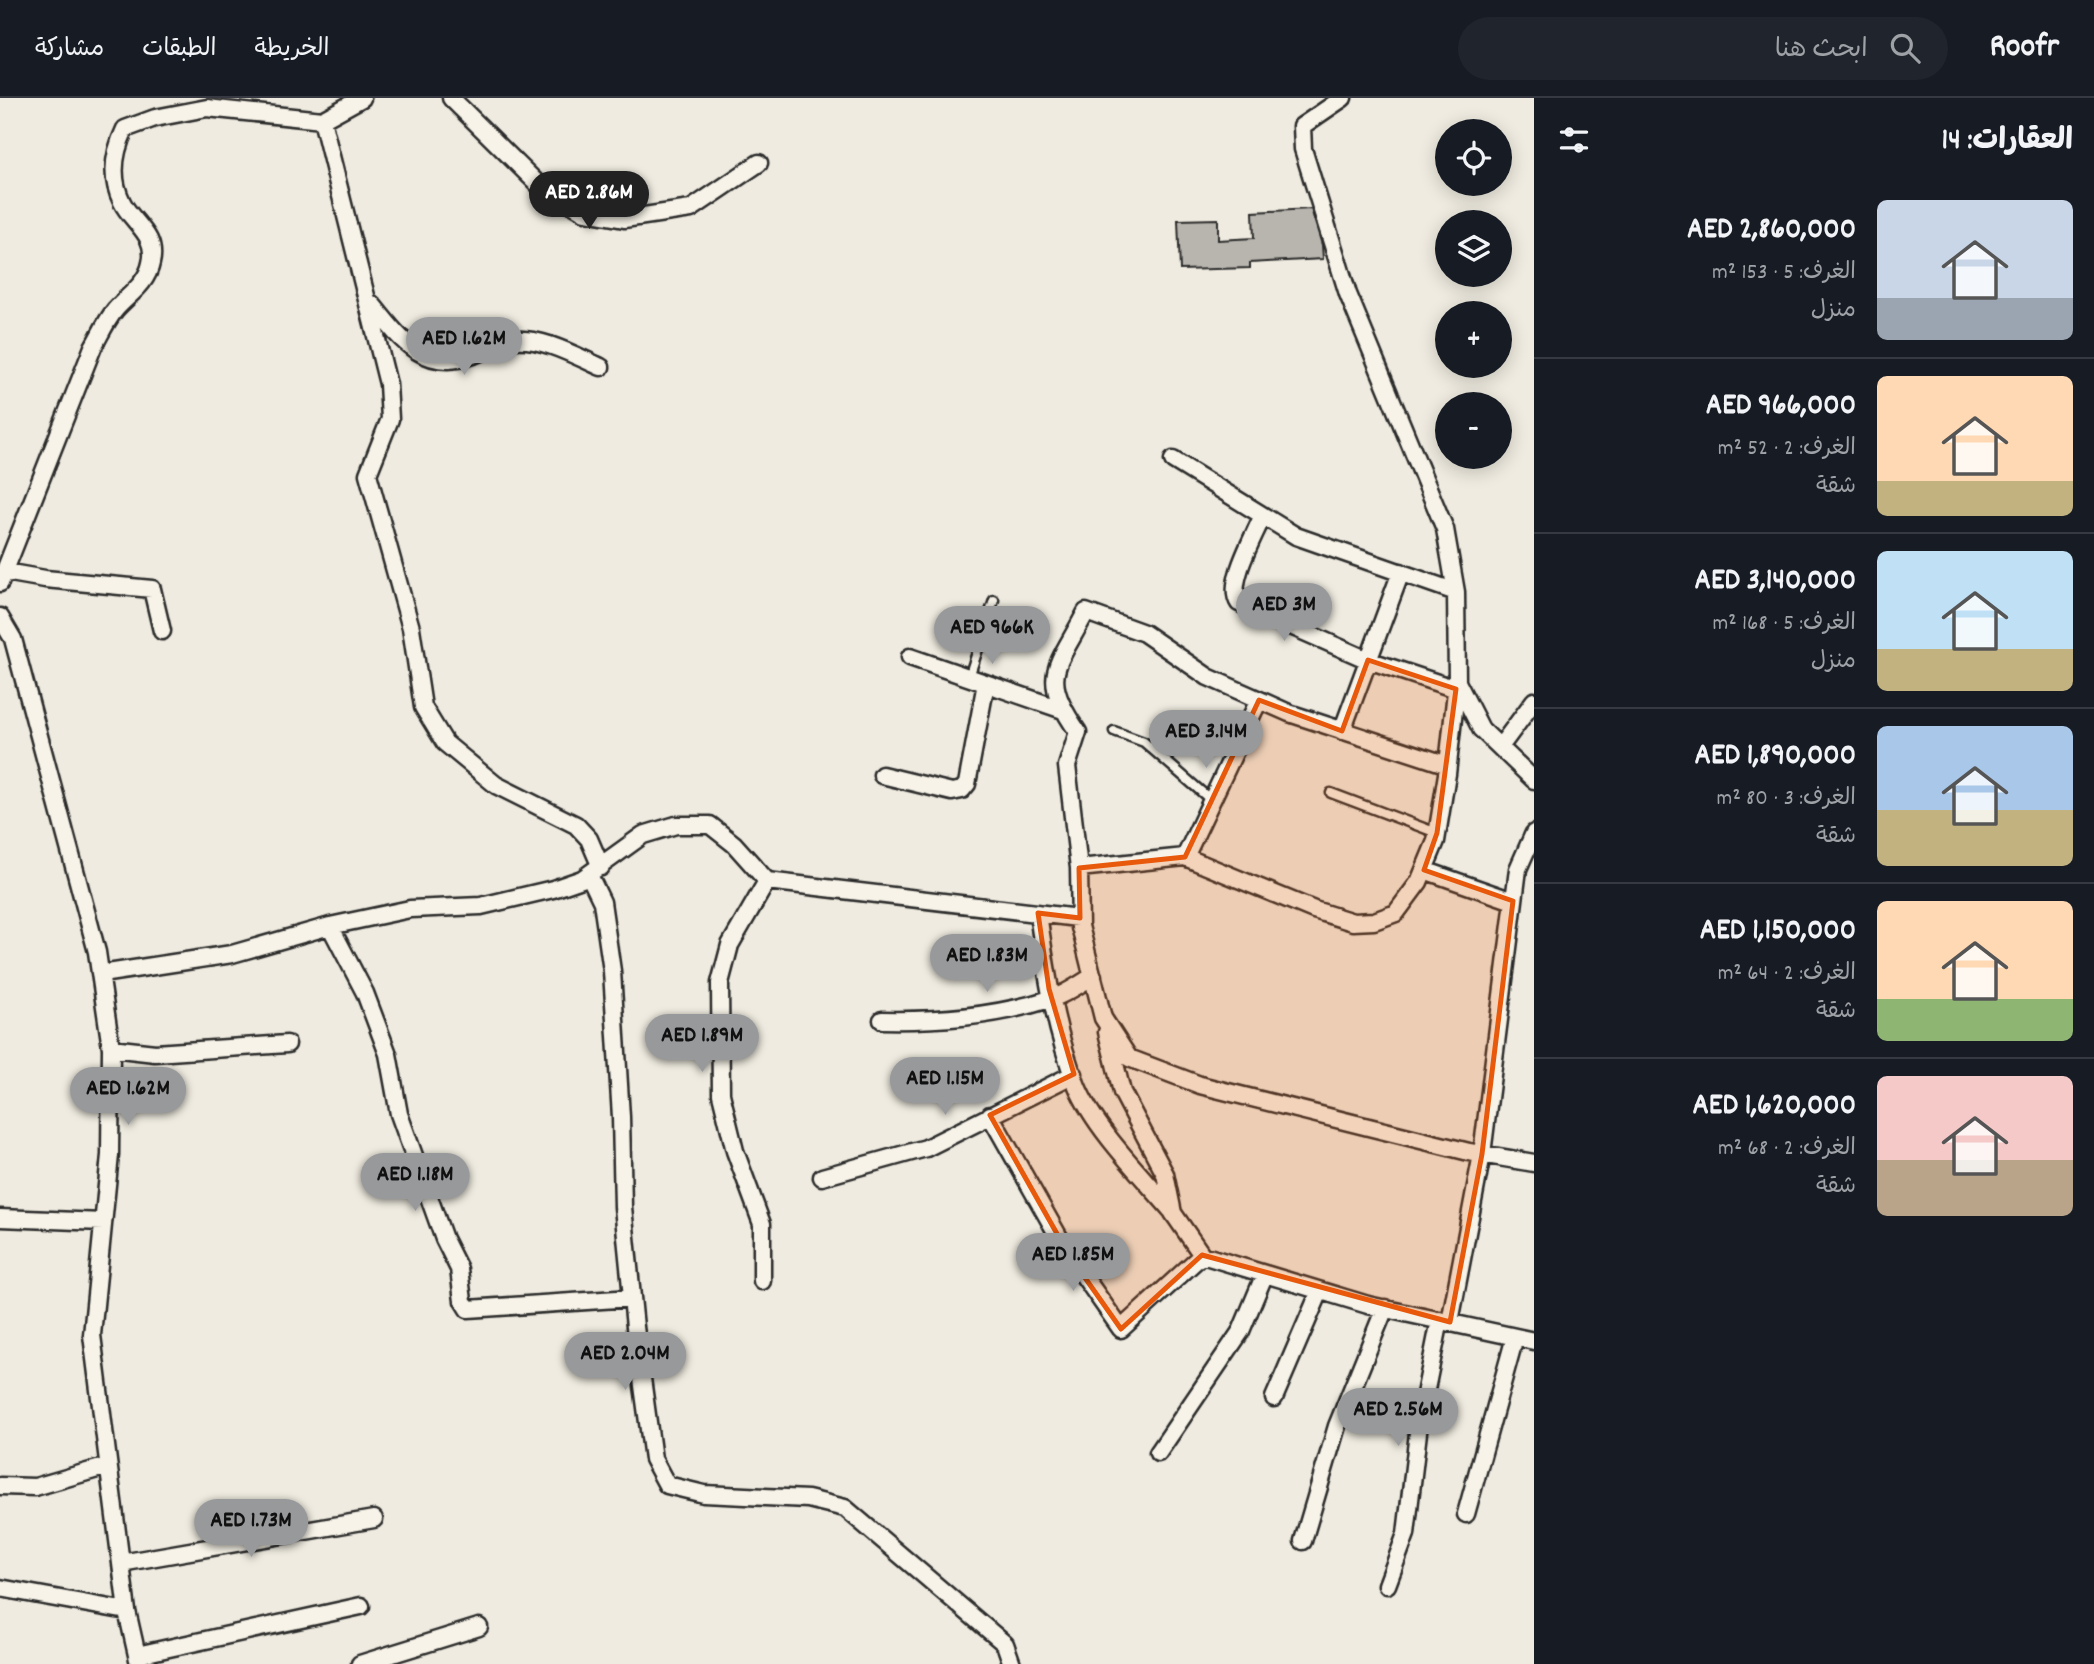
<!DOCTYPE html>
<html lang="ar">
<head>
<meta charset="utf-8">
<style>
  :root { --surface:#171b24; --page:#20242c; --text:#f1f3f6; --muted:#9ea1a6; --line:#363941; --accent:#98999b }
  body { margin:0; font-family:Dekko,"Playpen Sans Arabic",sans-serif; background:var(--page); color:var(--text); direction:rtl; height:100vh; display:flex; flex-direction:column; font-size:26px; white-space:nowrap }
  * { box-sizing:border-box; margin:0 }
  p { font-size:23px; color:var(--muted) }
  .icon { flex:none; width:38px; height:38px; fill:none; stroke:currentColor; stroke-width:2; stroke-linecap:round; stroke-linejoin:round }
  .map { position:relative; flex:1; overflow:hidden; direction:ltr }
  .side { display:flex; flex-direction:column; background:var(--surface); width:560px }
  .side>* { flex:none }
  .controls { position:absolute; left:1435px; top:21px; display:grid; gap:14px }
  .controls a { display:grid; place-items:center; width:77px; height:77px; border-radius:50%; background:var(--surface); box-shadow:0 4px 18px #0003; font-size:35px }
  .price { position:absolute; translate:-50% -60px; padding:0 16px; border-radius:24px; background:var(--accent); color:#111; font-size:23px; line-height:46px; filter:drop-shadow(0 2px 4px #0008) }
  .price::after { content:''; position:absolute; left:50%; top:42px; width:21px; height:16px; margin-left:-10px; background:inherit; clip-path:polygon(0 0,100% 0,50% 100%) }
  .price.active { background:#222; color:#fff }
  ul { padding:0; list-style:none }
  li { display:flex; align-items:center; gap:21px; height:175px; padding:0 21px }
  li+li { border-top:2px solid var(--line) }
  li span { display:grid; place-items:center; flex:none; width:196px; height:140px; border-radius:10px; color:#555 }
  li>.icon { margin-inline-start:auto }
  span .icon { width:84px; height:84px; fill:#fffc; stroke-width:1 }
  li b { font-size:30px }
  h2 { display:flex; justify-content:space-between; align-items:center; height:84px; padding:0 21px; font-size:30px }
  header { display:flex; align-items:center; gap:42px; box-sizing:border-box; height:98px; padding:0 35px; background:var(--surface); border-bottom:2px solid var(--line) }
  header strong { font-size:33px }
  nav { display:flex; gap:38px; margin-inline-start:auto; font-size:24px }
  .search { width:490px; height:63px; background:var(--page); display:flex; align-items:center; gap:18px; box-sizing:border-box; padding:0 24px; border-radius:38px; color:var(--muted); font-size:26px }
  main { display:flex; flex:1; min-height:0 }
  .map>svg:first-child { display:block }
  .building { fill:#b8b5ae; stroke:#2b2b2b; stroke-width:2 }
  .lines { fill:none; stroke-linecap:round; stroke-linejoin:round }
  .lane-casing { stroke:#2b2b2b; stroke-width:13 }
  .street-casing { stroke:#2b2b2b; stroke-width:21 }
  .lane { stroke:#f7f3e8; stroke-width:8 }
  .street { stroke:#f7f3e8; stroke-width:16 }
  .marked { fill:#e8590c; fill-opacity:0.2; stroke:#e8590c; stroke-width:5; stroke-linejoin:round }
</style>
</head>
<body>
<header>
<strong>Roofr</strong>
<div class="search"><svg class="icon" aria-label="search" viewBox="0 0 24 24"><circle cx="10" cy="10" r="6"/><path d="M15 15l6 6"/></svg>ابحث هنا</div>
<nav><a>الخريطة</a><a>الطبقات</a><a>مشاركة</a></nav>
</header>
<main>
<section class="side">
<h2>العقارات: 14<svg class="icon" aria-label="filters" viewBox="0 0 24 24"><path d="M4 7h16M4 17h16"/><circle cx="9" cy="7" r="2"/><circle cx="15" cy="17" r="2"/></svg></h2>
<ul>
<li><span style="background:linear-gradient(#c9d6e8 70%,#9aa5b1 0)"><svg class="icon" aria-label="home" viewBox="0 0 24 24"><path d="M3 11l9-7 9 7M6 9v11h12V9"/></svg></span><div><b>AED 2,860,000</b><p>الغرف: 5 · 153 m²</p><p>منزل</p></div></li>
<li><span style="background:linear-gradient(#ffd9b3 75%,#c2b280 0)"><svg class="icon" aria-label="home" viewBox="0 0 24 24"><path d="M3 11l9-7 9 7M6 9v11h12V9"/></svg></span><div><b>AED 966,000</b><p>الغرف: 2 · 52 m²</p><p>شقة</p></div></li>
<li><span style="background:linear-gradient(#bfe0f5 70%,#c2b280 0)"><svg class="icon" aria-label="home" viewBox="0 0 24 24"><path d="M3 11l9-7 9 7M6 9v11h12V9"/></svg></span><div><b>AED 3,140,000</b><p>الغرف: 5 · 168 m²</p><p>منزل</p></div></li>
<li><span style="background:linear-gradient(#a9c7e8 60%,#c2b280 0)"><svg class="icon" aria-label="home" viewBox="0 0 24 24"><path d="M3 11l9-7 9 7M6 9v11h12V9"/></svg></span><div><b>AED 1,890,000</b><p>الغرف: 3 · 80 m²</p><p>شقة</p></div></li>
<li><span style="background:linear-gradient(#ffd9b3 70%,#8fb573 0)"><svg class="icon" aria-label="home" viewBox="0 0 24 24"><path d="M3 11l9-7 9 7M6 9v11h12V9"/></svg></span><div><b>AED 1,150,000</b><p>الغرف: 2 · 64 m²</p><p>شقة</p></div></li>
<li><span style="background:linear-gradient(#f6c9c9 60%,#b9a48a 0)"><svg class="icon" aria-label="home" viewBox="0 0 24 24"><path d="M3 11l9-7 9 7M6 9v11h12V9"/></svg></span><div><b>AED 1,620,000</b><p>الغرف: 2 · 68 m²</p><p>شقة</p></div></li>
</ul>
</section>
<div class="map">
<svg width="1534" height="1566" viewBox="0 0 1534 1566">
  <rect width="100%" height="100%" fill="#efebe0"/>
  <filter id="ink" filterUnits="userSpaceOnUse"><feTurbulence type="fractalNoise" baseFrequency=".0143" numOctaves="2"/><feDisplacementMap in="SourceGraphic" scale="14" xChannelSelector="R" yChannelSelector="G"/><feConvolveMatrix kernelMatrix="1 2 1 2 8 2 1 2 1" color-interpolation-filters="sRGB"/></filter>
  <g filter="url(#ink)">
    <path class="building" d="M1311,111L1322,147L1323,161L1250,165V170L1180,172L1178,122L1218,121V142L1254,140L1253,114Z"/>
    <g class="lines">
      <defs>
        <path id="lane" d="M969,579L994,502
          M1114,633L1144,644L1212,703
          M1331,695L1437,735"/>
        <path id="street" d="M362,0L322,22L388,286L390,321L368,376L411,530L423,609L445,645L496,687L576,727L589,741L601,769
          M451,0L539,87L585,114L624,121L691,111L759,65
          M1343,0L1302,28L1303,51L1348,196L1445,431L1456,494L1457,584L1481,631L1534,682
          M372,206C400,241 424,275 473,257C486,252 500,243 514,242C542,239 576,258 601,269
          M1173,362L1296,438L1456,494
          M1262,419C1254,439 1226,486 1239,505L1368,562L1456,591
          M5,474L45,481L152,491L162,533
          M0,485L93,249C100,237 106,223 115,212C128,197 147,186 151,165C158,137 132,125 122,104C110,80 114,54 125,31L155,20L207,10L322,22
          M0,519L13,541L97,854L111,950L110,1057L92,1237L127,1513L139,1566
          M910,559L1063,612
          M1342,633L1401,474
          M1500,649L1534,603
          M882,677L952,694L962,692L967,686L986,585
          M1185,759L1259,602
          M1079,770L1185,759L1314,812L1353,824L1374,823L1396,815L1419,784L1436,743L1447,676L1457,584
          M1424,772L1513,803
          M589,777L602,804L612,873L621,1019L623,1109L635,1229L653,1361L667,1387L704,1396L808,1401L845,1410L1005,1546L1012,1566
          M1038,815C1046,873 1055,934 1077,988C1094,1030 1141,1077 1171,1112
          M330,828L365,895L388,956L399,1016L444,1141L459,1171L463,1203L468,1211L632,1200
          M1080,830L1079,770L1067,668L1078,634C1038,577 1057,570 1086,514L1144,535L1208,579L1289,615L1448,667
          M101,876L232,856L330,828L410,811L481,808L553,791L582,781L643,737L676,727H710L734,746L767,783L1078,820L1103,920L1129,960L1200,987L1469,1054L1534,1065
          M882,922C936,923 998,918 1050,901C1065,897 1080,886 1093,878
          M1107,934L1122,994L1165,1076L1173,1115L1202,1157L1368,1207L1534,1243
          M111,950L155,955L287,946
          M990,1017L1069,1157L1121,1231L1202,1157
          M822,1079L926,1050L1074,976
          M0,1120L103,1124
          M762,1183V1126L735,1053L721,996L720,885L730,847L767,783
          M1450,1224L1482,1056L1518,771L1534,735
          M1274,1300L1320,1193
          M1158,1355L1241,1233L1264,1178
          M0,1388L35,1389L108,1368
          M1466,1416L1515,1239
          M1303,1443L1337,1328L1385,1210
          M121,1465L374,1421
          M1387,1487L1406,1436L1419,1326L1440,1222
          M0,1490L127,1513
          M137,1557L361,1508
          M360,1566L479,1529"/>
      </defs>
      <use href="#lane" class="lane-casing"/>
      <use href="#street" class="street-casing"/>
      <use href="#lane" class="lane"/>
      <use href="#street" class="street"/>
    </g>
  </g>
  <path class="marked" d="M1368,562L1456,591L1437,735L1424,772L1513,803L1482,1056L1450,1224L1202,1157L1121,1231L1069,1157L990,1017L1074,976L1049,891L1038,815L1080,820L1079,770L1185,759L1259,602L1342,633Z"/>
</svg>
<div class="controls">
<a><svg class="icon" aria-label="locate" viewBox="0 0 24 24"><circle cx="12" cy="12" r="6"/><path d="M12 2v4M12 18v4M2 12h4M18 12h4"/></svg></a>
<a><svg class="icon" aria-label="layers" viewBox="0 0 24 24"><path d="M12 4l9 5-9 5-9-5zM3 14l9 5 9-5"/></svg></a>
<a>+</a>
<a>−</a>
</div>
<b class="price active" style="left:589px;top:133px">AED 2.86M</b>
<b class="price" style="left:464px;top:279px">AED 1.62M</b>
<b class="price" style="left:1284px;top:545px">AED 3M</b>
<b class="price" style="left:992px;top:568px">AED 966K</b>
<b class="price" style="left:1206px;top:672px">AED 3.14M</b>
<b class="price" style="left:987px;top:896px">AED 1.83M</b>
<b class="price" style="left:702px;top:976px">AED 1.89M</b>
<b class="price" style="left:945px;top:1019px">AED 1.15M</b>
<b class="price" style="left:128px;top:1029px">AED 1.62M</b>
<b class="price" style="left:415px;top:1115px">AED 1.18M</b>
<b class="price" style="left:1073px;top:1195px">AED 1.85M</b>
<b class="price" style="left:625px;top:1294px">AED 2.04M</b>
<b class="price" style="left:1398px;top:1350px">AED 2.56M</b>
<b class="price" style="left:251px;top:1461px">AED 1.73M</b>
</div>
</main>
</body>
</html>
